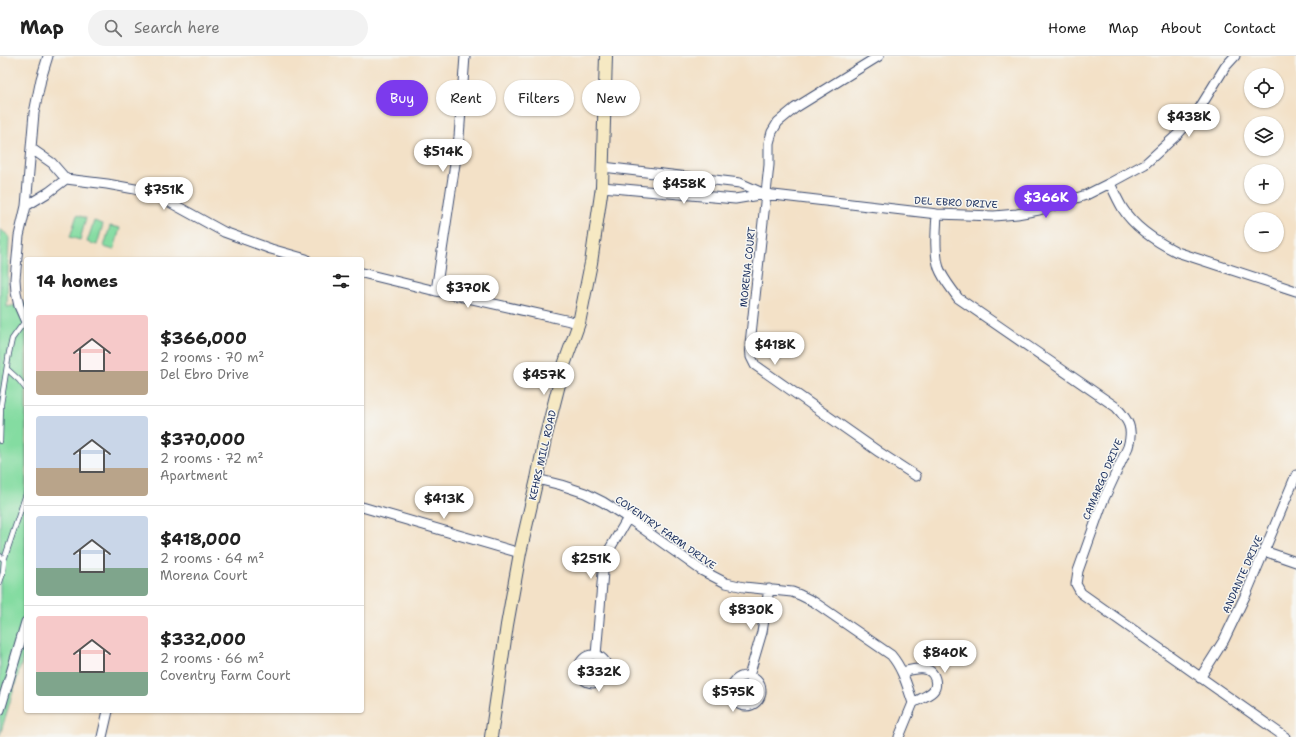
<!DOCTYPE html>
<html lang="en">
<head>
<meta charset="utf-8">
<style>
  :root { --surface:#fff; --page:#f2f2f2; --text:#222; --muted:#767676; --line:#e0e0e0; --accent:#7c3aed }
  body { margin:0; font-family:"Shantell Sans",sans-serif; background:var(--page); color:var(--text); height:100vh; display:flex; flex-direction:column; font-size:15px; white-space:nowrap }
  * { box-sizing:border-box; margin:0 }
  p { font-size:13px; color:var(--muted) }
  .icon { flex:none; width:22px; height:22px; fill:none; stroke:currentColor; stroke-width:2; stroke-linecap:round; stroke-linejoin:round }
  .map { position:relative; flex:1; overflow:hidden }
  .panel { position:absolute; left:24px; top:201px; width:340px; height:456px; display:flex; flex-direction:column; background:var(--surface); border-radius:4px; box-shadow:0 1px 3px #0004 }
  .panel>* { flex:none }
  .guide { position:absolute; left:376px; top:24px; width:380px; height:36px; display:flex; gap:8px }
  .buttons { position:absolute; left:1244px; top:12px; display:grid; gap:8px }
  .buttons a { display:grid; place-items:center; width:40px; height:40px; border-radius:50%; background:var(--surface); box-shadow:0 1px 3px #0004; font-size:20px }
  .price { position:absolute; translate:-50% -34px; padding:0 9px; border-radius:14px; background:#fff; color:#222; font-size:13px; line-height:26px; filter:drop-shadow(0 1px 2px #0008) }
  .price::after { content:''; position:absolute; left:50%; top:24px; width:12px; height:9px; margin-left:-6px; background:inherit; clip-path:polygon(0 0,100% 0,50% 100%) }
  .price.on { background:var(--accent); color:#fff }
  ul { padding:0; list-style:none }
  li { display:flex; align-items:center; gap:12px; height:100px; padding:0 12px }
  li+li { border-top:1px solid var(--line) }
  li span { display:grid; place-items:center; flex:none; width:112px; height:80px; border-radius:4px; color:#555 }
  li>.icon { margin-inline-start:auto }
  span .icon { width:48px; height:48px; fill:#fffc; stroke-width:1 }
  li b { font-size:17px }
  h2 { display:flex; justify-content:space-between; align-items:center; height:48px; padding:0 12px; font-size:17px }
  .tag { padding:0 14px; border-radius:18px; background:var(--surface); box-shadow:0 1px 3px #0004; font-size:14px; line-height:36px }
  .tag.on { background:var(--accent); color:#fff }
  header { display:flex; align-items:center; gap:24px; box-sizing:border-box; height:56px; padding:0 20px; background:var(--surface); border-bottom:1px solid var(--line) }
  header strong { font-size:19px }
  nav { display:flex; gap:22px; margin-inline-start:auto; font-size:14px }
  .search { width:280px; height:36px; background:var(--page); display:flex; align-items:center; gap:10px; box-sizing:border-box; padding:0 14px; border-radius:22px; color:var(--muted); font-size:15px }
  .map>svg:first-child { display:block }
  .green { fill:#84dca1; stroke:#508680 }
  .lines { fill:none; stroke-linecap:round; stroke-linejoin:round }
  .lane-casing { stroke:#3b4a6e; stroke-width:6 }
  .street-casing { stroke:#3b4a6e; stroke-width:11 }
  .secondary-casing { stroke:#3b4a6e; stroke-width:14 }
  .lane { stroke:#fff; stroke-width:4.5 }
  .street { stroke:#fff; stroke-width:9 }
  .secondary { stroke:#f6e9c3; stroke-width:12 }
  .labels { text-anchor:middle; stroke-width:3; stroke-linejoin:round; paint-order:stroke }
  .street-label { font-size:10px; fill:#1b2f5e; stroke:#f6f6f2 }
</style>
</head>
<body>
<header>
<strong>Map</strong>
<div class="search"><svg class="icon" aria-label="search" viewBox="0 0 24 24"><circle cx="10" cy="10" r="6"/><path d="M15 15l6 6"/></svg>Search here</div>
<nav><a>Home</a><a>Map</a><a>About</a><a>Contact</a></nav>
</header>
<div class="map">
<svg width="1296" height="681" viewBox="0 0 1296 681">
  <rect width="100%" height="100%" fill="#f6f6f2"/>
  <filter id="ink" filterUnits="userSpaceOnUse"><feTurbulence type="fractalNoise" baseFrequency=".025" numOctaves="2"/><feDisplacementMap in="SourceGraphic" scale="8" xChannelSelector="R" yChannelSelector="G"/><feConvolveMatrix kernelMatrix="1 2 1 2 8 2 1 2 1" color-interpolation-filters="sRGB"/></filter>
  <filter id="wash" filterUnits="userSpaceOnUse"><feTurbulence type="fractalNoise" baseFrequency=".012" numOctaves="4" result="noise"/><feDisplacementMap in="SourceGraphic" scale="16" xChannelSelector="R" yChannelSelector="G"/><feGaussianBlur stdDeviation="0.9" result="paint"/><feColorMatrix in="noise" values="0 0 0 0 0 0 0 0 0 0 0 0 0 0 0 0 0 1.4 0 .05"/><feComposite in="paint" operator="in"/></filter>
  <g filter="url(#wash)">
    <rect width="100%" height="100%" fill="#f3e1c7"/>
    <path class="green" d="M77,159L86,162L80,184L70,181Z
      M94,165L103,168L97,189L87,186Z
      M110,170L120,172L114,194L104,191Z
      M0,173L9,180L7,251L26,247V592L0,679Z"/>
  </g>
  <g filter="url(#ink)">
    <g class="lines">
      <defs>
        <path id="lane" d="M7,313L19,324L26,333
          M0,385L1,348L9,297L12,283L25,265
          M0,500L4,504L3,517L0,526
          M4,504L26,438"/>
        <path id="street" d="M879,0L795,52L778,66L772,76L769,87V109L750,288L751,301L755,309L879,396L916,420
          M32,93L52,107L66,123L107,128L146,135L164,143L224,176L271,193L306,203
          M603,111L740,127L765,138L937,158L994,160L1017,158L1039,154L1086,139L1110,127C1114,136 1118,145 1123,153C1135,172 1157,186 1177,196L1296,235
          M1110,127L1145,108L1178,78L1196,58L1225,11L1235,0
          M602,131L735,143L765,138
          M26,150L49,136L66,123
          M937,158C936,174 934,197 939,212C943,223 952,233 958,242L1116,351C1128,364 1134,372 1128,391L1103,445L1078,515L1076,528L1081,537L1285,681
          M362,217L436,235L579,267
          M436,235L459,81L465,0
          M26,266L19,250L16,236L15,223L19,180L26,150L34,57L41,23L48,0
          M537,423L561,429L585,437L603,446L628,462L701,514L726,527L744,531L792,536L800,539L814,546L891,599C903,613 907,630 913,647L899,681
          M362,451L520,497
          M1264,495L1296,506
          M579 613a14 14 0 1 1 28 0a14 14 0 1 1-28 0Z
          M596,599L603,516L609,494L628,462
          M902,616C914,613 931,608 935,623C936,627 936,632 933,635C928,640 919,643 913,647
          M731 635a15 15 0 1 1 30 0a15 15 0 1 1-30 0Z
          M749,620L762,576L769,533
          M1200,622L1224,584L1247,536L1296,419
          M0,654L26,566
          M102,681L108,655"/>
        <path id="secondary" d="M491,681L507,569L520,497L537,423L545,383L564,309L579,267L591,207L602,131L606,0"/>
      </defs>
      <use href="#lane" class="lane-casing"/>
      <use href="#street" class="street-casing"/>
      <use href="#secondary" class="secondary-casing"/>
      <use href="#lane" class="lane"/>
      <use href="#street" class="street"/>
      <use href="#secondary" class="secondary"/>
    </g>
  </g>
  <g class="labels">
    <g class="street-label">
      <text transform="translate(956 146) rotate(3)" y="4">DEL EBRO DRIVE</text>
      <text transform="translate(747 211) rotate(-84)" y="4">MORENA COURT</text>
      <text transform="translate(542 399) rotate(-77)" y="4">KEHRS MILL ROAD</text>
      <text transform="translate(1102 423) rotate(-67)" y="4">CAMARGO DRIVE</text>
      <text transform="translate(666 476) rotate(35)" y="4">COVENTRY FARM DRIVE</text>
      <text transform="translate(1242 518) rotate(-66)" y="4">ANDANTE DRIVE</text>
    </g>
  </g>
</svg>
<div class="buttons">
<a><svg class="icon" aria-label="locate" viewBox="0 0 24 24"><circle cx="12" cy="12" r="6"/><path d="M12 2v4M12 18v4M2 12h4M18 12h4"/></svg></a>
<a><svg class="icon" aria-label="layers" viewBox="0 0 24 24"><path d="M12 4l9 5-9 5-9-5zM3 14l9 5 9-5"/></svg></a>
<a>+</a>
<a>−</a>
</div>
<b class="price" style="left:1189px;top:82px">$438K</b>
<b class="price" style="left:443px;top:117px">$514K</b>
<b class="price" style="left:684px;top:149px">$458K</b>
<b class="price" style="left:164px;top:155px">$751K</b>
<b class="price on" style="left:1046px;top:163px">$366K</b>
<b class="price" style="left:468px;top:253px">$370K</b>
<b class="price" style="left:775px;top:310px">$418K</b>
<b class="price" style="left:544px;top:340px">$457K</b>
<b class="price" style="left:444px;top:464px">$413K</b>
<b class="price" style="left:591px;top:524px">$251K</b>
<b class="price" style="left:751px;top:575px">$830K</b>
<b class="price" style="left:945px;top:618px">$840K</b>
<b class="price" style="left:599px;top:637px">$332K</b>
<b class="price" style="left:733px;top:657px">$575K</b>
<div class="guide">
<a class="tag on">Buy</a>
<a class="tag">Rent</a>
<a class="tag">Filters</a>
<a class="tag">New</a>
</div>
<section class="panel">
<h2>14 homes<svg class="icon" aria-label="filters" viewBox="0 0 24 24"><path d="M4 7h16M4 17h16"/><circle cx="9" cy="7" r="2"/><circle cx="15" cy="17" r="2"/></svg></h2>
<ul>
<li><span style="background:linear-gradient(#f6c9c9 70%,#b9a48a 0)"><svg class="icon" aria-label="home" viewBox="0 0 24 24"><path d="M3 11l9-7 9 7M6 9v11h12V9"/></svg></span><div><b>$366,000</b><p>2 rooms · 70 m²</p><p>Del Ebro Drive</p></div></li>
<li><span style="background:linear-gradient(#c9d6e8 65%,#b9a48a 0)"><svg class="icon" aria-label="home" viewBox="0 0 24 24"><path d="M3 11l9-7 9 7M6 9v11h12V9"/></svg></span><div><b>$370,000</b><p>2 rooms · 72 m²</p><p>Apartment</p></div></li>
<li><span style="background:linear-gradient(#c9d6e8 65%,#7fa58c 0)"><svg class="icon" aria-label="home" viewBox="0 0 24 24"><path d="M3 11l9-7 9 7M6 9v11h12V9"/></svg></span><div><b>$418,000</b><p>2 rooms · 64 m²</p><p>Morena Court</p></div></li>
<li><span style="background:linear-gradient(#f6c9c9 70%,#7fa58c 0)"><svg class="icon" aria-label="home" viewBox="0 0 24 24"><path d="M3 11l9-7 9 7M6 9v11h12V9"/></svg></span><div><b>$332,000</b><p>2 rooms · 66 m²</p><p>Coventry Farm Court</p></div></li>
</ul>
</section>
</div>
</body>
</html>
